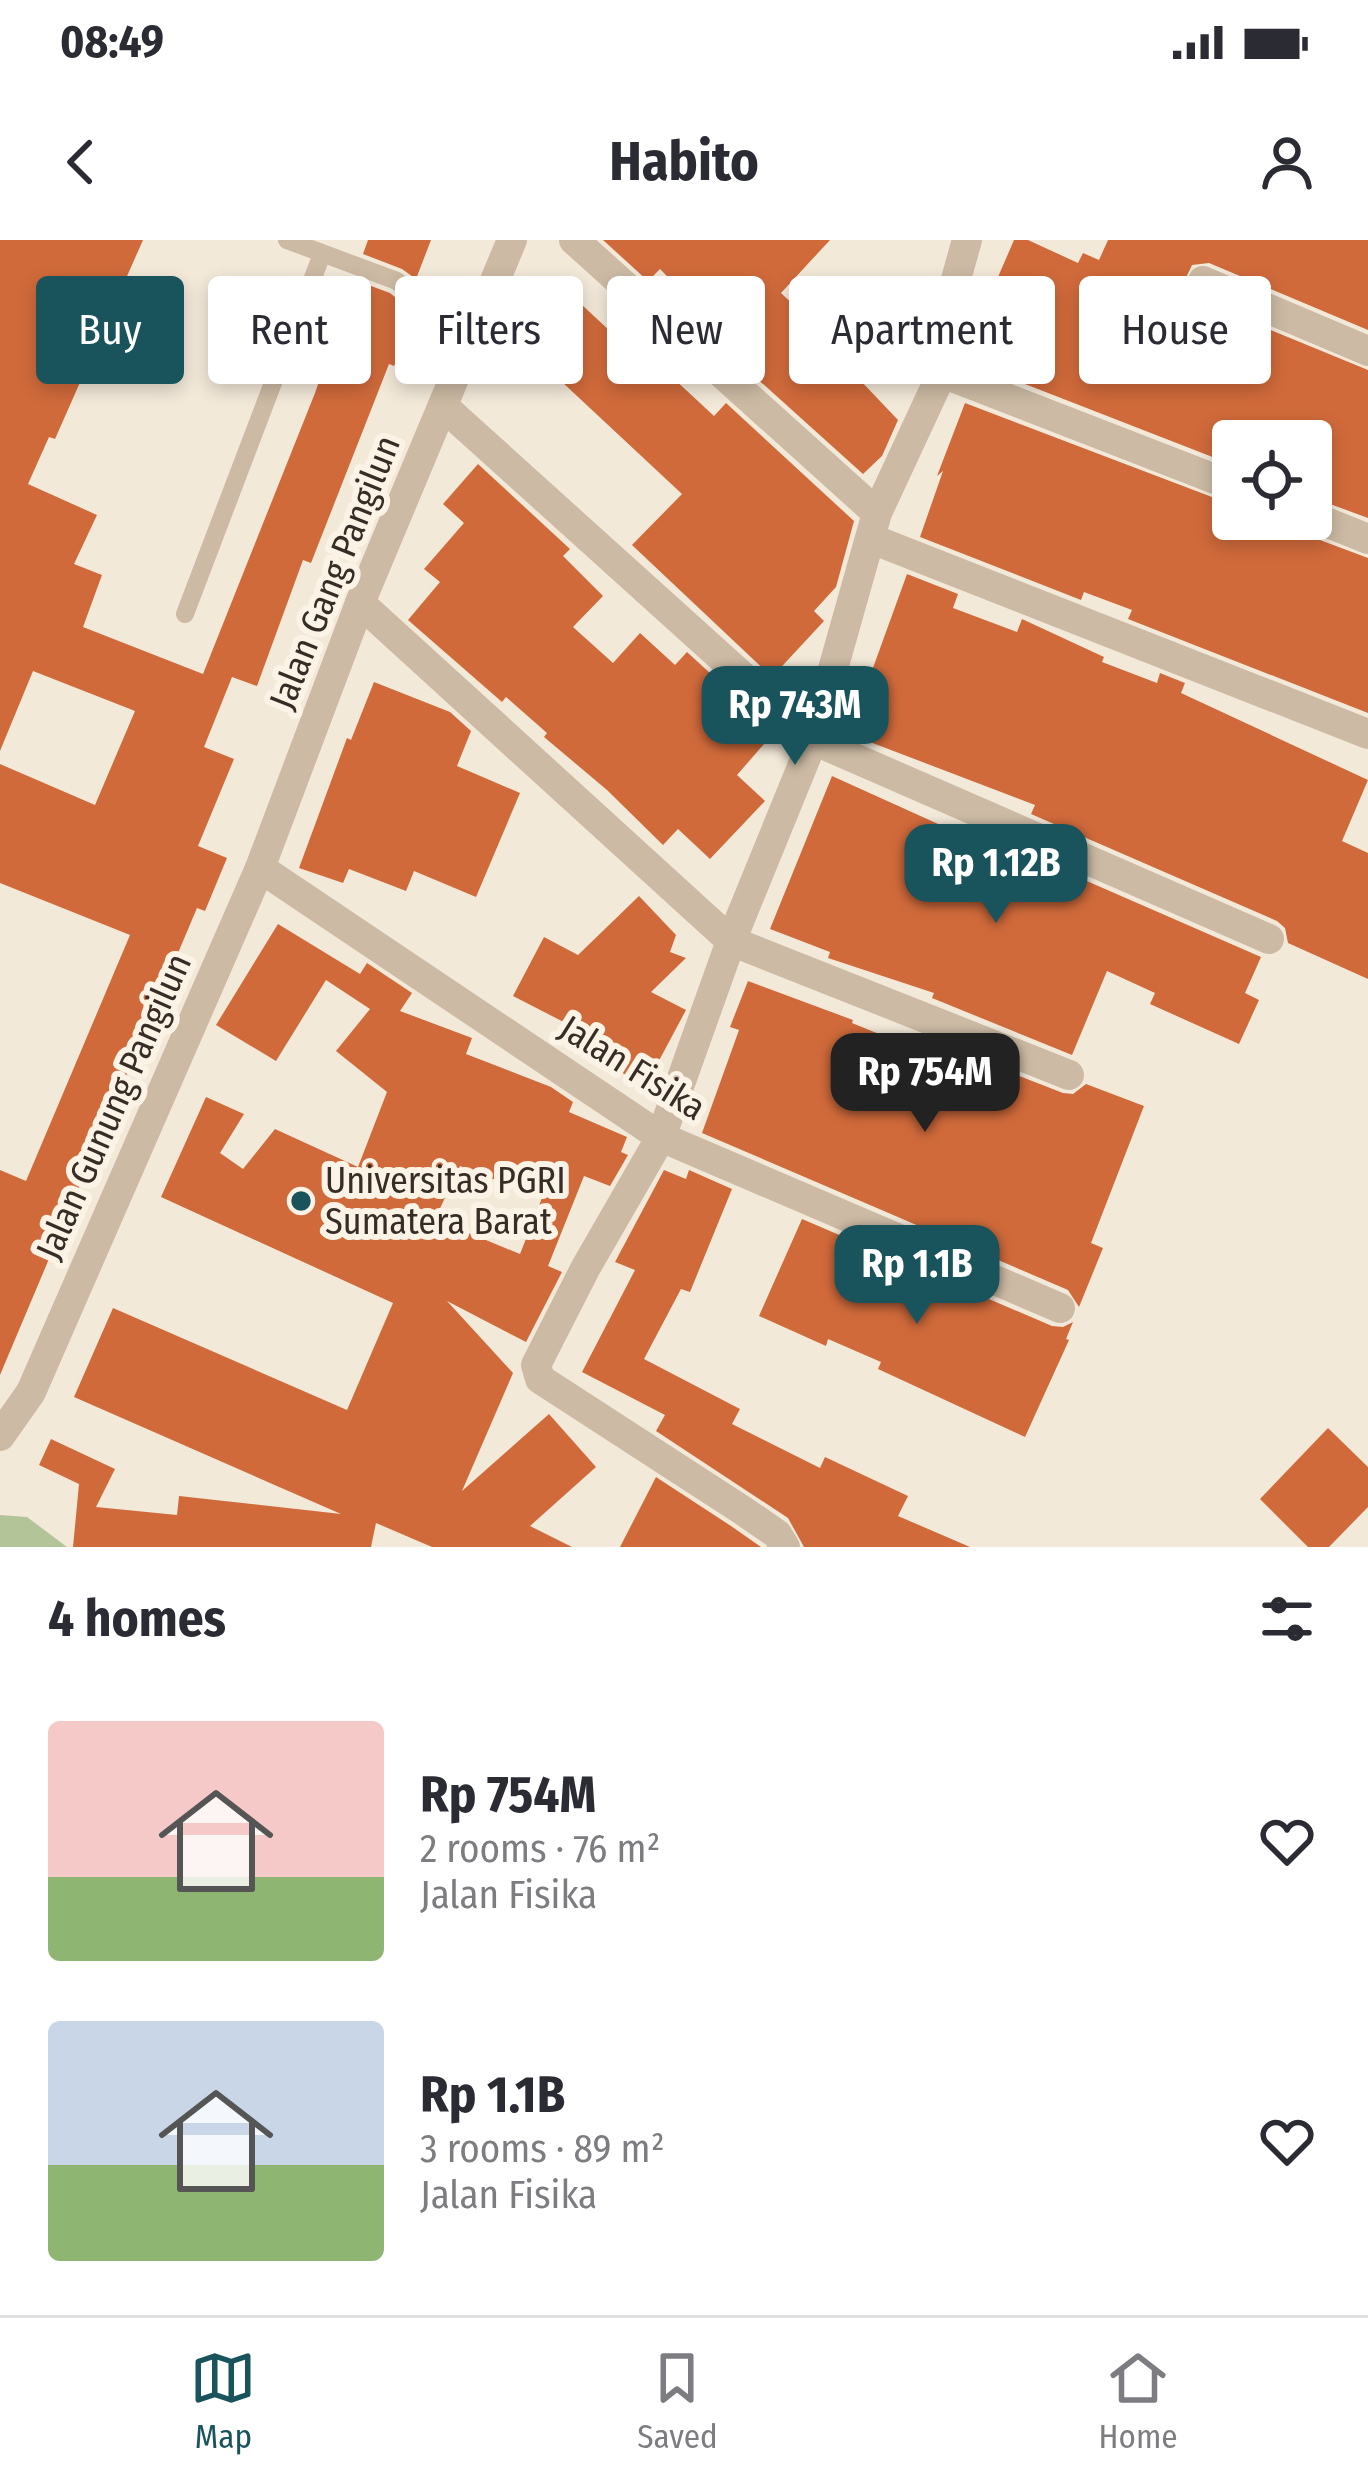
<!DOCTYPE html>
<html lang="en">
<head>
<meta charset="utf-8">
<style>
  :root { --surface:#fff; --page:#f7f7f7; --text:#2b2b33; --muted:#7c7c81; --line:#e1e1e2; --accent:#19535c }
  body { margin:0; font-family:"Fira Sans Condensed",sans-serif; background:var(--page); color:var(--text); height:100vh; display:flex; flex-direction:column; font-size:45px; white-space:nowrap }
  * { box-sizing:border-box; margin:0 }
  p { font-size:39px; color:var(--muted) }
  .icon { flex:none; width:66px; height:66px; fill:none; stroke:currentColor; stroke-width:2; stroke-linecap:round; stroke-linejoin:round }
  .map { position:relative; height:1307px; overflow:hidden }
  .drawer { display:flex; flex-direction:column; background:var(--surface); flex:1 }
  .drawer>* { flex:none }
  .top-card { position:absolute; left:36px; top:36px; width:1296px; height:108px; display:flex; gap:24px }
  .controls { position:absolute; left:1212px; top:180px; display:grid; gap:24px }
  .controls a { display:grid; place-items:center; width:120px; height:120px; border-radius:12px; background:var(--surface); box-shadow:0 6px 18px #0003; font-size:60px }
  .price { position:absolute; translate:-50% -102px; padding:0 27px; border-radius:24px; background:var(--accent); color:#fff; font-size:39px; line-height:78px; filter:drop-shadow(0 3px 6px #0008) }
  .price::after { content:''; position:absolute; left:50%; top:72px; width:36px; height:27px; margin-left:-18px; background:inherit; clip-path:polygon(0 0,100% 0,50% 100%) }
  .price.active { background:#222; color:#fff }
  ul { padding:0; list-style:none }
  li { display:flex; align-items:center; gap:36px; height:300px; padding:0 48px }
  li span { display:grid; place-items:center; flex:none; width:336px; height:240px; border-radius:12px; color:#555 }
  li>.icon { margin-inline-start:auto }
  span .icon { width:144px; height:144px; fill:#fffc; stroke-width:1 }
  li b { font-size:51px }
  h2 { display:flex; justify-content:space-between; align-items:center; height:144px; padding:0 48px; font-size:51px }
  .tag { padding:0 42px; border-radius:12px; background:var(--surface); box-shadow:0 6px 18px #0003; font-size:42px; line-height:108px }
  .tag.active { background:var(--accent); color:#fff }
  .status { display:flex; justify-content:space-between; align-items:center; height:84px; padding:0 60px; background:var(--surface); direction:ltr }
  .status svg { height:33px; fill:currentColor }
  header { display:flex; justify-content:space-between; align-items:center; height:156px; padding:0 48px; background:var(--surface); font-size:54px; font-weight:700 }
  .tab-bar { display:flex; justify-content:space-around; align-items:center; height:168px; border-top:3px solid var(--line); background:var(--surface); font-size:33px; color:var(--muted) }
  .tab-bar a { display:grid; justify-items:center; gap:6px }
  .tab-bar .active { color:var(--accent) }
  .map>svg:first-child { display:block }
  .green { fill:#b2c498 }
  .building { fill:#d06a3b; fill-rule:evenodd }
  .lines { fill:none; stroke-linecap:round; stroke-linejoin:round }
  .service { stroke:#ccbaa4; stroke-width:18 }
  .minor { stroke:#ccbaa4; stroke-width:30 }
  .tertiary { stroke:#ccbaa4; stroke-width:30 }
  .poi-dot { fill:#19535c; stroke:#fbf3e6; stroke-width:4.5 }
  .labels { text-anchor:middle; stroke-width:12; stroke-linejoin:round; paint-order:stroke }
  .street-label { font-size:36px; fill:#372d26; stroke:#fbf3e6 }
  .poi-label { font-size:36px; fill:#372d26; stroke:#fbf3e6; text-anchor:start }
</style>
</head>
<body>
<div class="status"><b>08:49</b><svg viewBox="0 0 49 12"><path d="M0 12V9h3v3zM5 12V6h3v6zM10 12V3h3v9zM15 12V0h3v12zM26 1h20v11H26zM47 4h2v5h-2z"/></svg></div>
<header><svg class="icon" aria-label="back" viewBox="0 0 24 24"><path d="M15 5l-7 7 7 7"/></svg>Habito<svg class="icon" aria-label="person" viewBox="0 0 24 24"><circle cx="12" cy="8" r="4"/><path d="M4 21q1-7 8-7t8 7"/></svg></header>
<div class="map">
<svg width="1368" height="1307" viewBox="0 0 1368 1307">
  <rect width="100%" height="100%" fill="#f3e9d9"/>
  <path class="green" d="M0,1275L27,1277L67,1307H0Z"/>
  <path class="building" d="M0,0H143L55,199L49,197L28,244L97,275L74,324L102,335L83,387L203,434L315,153L333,101L327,99L352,39L390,53L416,74L394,126L389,124L311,323L303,320L257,446L232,437L204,507L234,519L198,606L227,618L205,671L197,668L0,1135V930L26,941L130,695L0,643V524L95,565L135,471L33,431L0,511Z
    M368,0H431L416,39L402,29L363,14Z
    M603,0H830L781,53L866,134L860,140L898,180L882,216L863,234L753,135L755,132L718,95L722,92L660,29L648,41Z
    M1014,0H1028L1078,23L1083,13L1099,20L1108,0H1368V90L1209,23L1192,25L1184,42L1195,59L1368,130V278L1311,257V201H1233V225L1002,135L1009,121L969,104Z
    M581,64L625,105L631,99L714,176L726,163L854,281L836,347L814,371L824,381L772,437L632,305L682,254L532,114Z
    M965,163L1233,265V279H1292L1304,294L1368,318V473L1128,379L1132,370L1084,352L1081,360L920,297L943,231L937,236Z
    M478,224L570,309L563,316L603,356L573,387L613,423L640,393L675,425L687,412L760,479L752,499L764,504L737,535L765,561L710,619L678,589L663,605L607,550L544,497L547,493L506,457L502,462L408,380L440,342L424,329L464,283L443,264Z
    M907,334L958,354L953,368L1017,392L1022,379L1104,417L1102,422L1157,443L1160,433L1185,443L1181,453L1368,540L1342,601L1368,613V739L1288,703L1285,688L1277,681L1031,574L1035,565L849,494Z
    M374,442L450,472L471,491L457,526L520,553L476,657L414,631L406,651L349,629L343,643L299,628L347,498L351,500Z
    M832,536L947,588L1016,615L1018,611L1261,717L1245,753L1259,760L1239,804L1150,764L1155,753L1107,731L1072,815L932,758L934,753L828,718L830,712L770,689Z
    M639,656L676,695L670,712L686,718L651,752L686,770L646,845L579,811L587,794L513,756L544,697L578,715Z
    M278,684L360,734L367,723L412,753L400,771L472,798L466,814L551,847L573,862L569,872L627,897L621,912L628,915L610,946L584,936L548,1026L562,1032L526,1102L447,1061L513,1133L462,1251L549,1174L596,1227L530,1286L572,1307H432L376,1283L371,1307H73L79,1244L39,1225L51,1199L115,1229L96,1267L177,1275L179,1256L341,1274L74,1157L113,1068L347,1170L393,1063L161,957L206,857L244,874L220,913L243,929L275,889L358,927L387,852L336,811L370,769L326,740L276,821L216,785ZM460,926L542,958L520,1014L435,979Z
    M748,741L853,780L852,783L963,828L964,825L998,838L1001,829L1063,853L1073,854L1086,844L1144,866L1091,1003L1103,1008L1079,1067L1068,1050L702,893L739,790L730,787Z
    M664,930L686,939L689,930L732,949L690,1052L681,1049L644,1119L740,1169L732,1184L820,1228L825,1217L908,1256L898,1276L970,1307H804L788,1278L656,1191L665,1175L582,1132L635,1030L615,1022Z
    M802,979L1052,1086L1063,1087L1073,1082L1066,1099L1069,1100L1025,1197L878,1129L881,1122L828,1099L826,1106L759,1076Z
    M1328,1188L1368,1227V1267L1329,1307H1308L1260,1259Z
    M656,1237L731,1286L761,1307H620Z"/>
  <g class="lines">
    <path class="service" d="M287,0L397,41L429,68L465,113
      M185,374L322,14"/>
    <path class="minor" d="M574,0L877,273
      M1203,41L1368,111
      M942,133L1233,246
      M444,167L813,500L1269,699
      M1311,276L1368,299
      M872,299L1368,494
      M360,363L731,701L1069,835
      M260,628L661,897L1060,1068
      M785,1307L777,1294L742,1270L540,1139L536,1125L586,1027L661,897L731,701L813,500L877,273L942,133L953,50L967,0"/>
    <path class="tertiary" d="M0,1196L31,1152L260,628L360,363L512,0"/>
  </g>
  <circle class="poi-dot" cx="301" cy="961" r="12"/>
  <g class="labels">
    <g class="street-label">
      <text transform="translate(334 332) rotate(-68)" y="13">Jalan Gang Pangilun</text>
      <text transform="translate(633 827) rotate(32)" y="13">Jalan Fisika</text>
      <text transform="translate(113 866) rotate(-66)" y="13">Jalan Gunung Pangilun</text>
    </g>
    <g class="poi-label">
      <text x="325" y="953">Universitas PGRI<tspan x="325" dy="41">Sumatera Barat</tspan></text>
    </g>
  </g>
</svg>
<div class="controls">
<a><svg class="icon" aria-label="locate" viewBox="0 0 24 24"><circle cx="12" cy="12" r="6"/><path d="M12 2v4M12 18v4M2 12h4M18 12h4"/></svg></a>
</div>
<b class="price" style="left:795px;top:528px">Rp 743M</b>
<b class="price" style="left:996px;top:686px">Rp 1.12B</b>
<b class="price active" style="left:925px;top:895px">Rp 754M</b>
<b class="price" style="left:917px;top:1087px">Rp 1.1B</b>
<div class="top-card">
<a class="tag active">Buy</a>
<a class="tag">Rent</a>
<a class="tag">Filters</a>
<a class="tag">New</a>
<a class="tag">Apartment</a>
<a class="tag">House</a>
</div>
</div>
<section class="drawer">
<h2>4 homes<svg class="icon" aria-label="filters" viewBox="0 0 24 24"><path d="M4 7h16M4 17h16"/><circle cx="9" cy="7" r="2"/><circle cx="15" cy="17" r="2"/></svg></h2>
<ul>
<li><span style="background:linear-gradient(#f6c9c9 65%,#8fb573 0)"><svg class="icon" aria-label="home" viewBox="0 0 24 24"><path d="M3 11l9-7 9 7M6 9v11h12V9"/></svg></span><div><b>Rp 754M</b><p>2 rooms · 76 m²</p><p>Jalan Fisika</p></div><svg class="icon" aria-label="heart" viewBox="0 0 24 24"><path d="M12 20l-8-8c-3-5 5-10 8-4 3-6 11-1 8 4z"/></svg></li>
<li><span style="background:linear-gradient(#c9d6e8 60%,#8fb573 0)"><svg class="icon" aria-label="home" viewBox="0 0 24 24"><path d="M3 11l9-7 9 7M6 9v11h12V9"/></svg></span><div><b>Rp 1.1B</b><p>3 rooms · 89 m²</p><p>Jalan Fisika</p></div><svg class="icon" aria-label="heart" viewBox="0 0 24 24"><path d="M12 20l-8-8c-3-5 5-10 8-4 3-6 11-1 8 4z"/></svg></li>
</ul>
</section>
<nav class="tab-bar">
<a class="active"><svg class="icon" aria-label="map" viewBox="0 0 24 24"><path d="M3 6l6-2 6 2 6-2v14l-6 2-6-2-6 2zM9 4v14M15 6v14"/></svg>Map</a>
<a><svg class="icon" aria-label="saved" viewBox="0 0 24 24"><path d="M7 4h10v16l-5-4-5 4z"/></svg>Saved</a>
<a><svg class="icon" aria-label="home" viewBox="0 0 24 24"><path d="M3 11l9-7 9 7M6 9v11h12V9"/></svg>Home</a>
</nav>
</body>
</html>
